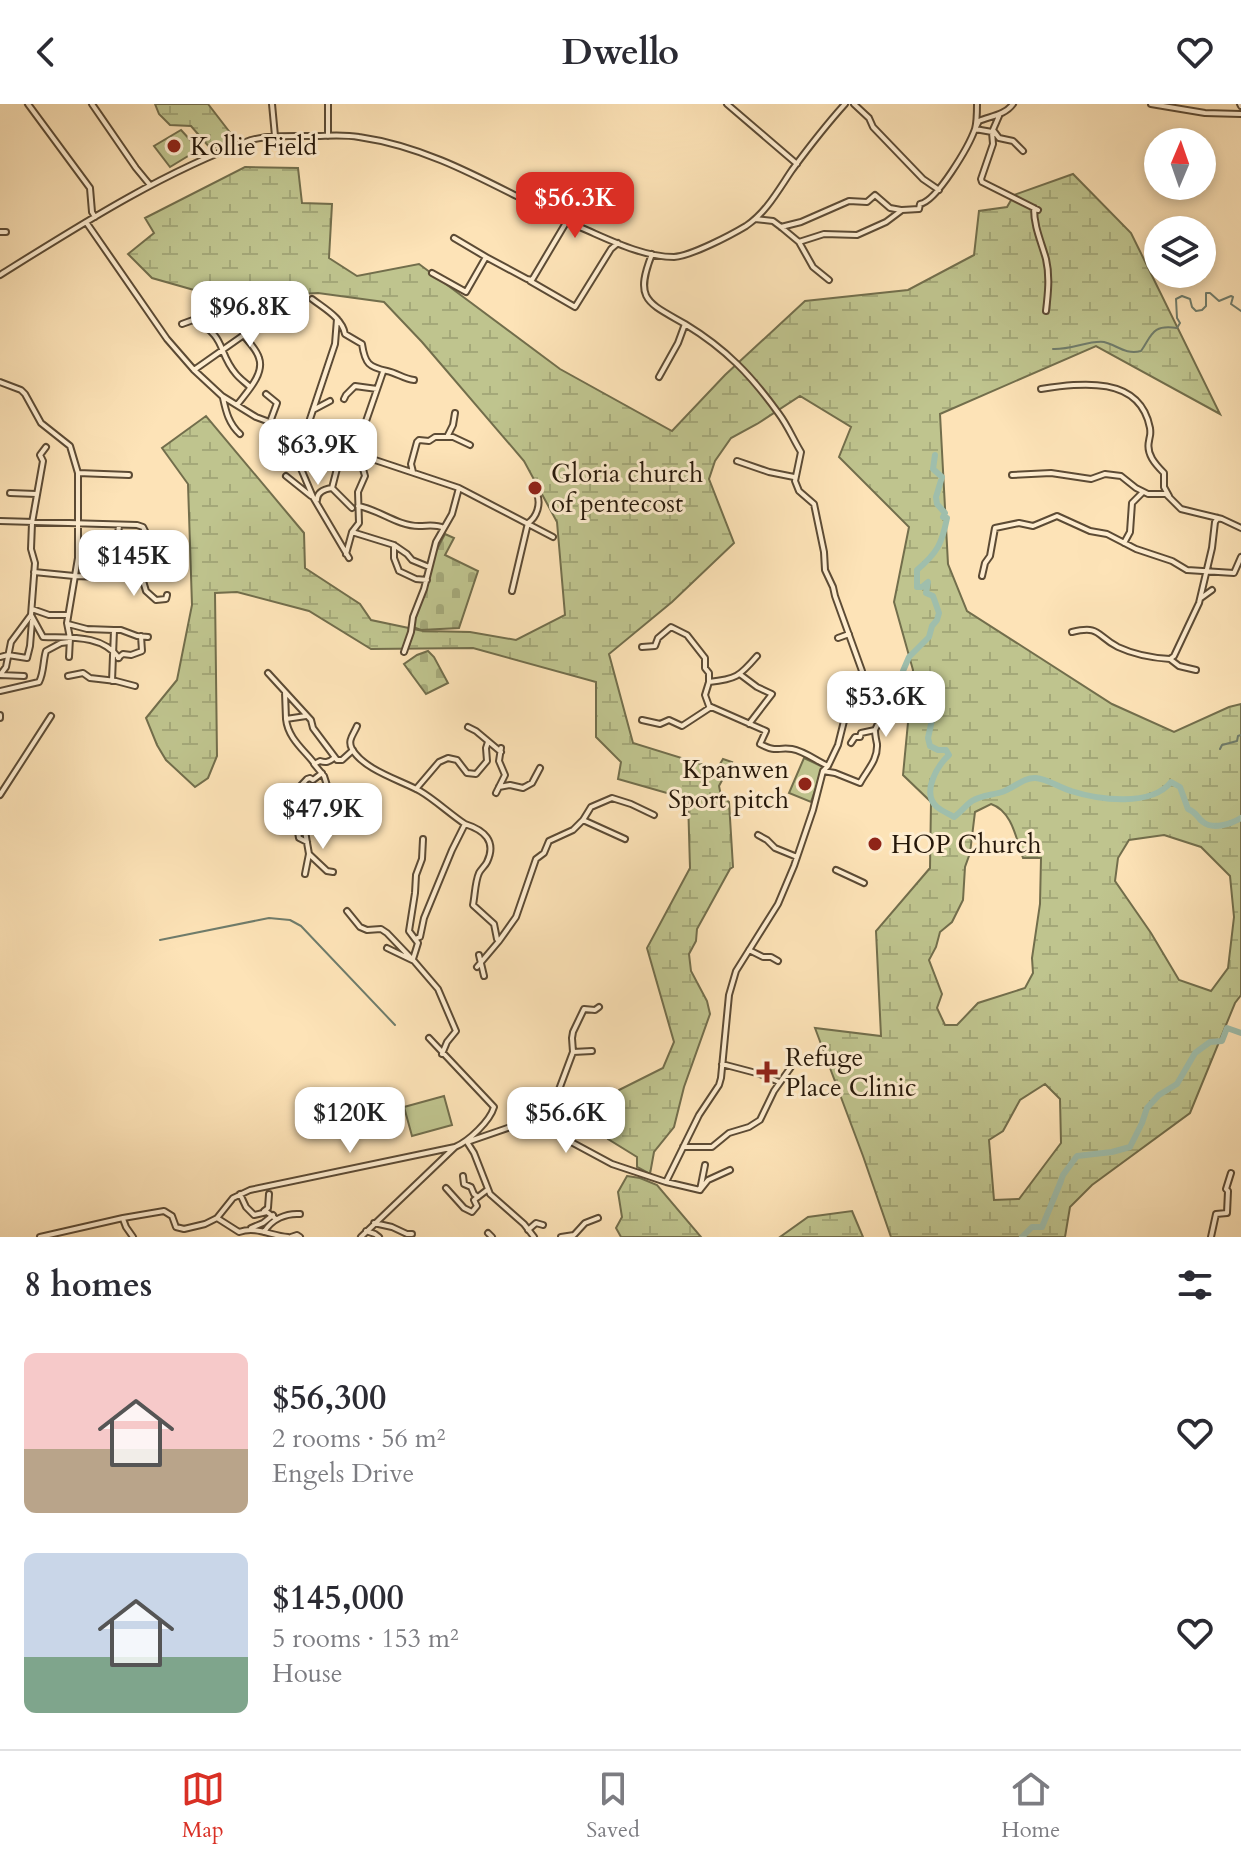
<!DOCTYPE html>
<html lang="en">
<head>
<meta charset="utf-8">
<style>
  :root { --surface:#fff; --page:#f2f2f3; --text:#2b2b33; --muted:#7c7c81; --line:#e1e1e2; --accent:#d93025 }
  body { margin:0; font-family:Cardo,serif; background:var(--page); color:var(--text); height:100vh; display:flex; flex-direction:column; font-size:30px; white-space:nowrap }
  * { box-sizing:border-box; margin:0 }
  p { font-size:26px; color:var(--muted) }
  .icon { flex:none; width:44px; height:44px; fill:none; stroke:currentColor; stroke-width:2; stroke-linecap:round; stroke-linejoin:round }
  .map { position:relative; height:1133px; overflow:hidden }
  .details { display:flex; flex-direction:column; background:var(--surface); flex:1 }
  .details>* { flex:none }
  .needle { width:52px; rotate:2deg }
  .buttons { position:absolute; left:1144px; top:24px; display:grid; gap:16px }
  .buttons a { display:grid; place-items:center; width:72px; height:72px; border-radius:50%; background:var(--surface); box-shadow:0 4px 12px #0003; font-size:40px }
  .price { position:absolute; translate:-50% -68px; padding:0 18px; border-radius:16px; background:#fff; color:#222; font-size:26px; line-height:52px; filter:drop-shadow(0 2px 4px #0008) }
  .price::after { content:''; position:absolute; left:50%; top:48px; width:24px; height:18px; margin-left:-12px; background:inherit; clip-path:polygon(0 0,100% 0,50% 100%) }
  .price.active { background:var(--accent); color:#fff }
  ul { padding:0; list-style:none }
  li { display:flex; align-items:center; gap:24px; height:200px; padding:0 24px }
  li span { display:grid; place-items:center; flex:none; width:224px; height:160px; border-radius:12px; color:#555 }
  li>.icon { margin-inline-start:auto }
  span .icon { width:96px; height:96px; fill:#fffc; stroke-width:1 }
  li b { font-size:34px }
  h2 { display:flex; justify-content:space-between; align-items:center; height:96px; padding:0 24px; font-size:34px }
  header { display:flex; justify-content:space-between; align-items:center; height:104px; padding:0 24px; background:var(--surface); font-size:36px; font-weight:600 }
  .tab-bar { display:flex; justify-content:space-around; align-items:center; height:112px; border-top:2px solid var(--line); background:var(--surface); font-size:22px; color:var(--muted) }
  .tab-bar a { display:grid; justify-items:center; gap:4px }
  .tab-bar .active { color:var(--accent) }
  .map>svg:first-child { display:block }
  .green { fill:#bfc48e; stroke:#726e4c; stroke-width:2 }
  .wetland { fill:url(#wetland-marsh); stroke:#726e4c; stroke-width:2; fill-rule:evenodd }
  .cemetery { fill:url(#cemetery-stones); stroke:#726e4c; stroke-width:2 }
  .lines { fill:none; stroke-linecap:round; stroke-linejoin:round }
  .stream { stroke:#6f7c6b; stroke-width:2 }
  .river { stroke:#9fbeac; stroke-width:6 }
  .minor-casing { stroke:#5c4b35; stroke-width:8 }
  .minor { stroke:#feedd0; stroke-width:4 }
  .poi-dot { fill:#8f2418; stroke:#feedd0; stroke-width:3 }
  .labels { text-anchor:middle; stroke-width:6; stroke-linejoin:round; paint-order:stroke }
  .poi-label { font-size:26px; fill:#26180a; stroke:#feedd0; text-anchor:start }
</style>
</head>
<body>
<header><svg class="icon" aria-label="back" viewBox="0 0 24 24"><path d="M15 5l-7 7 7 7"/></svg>Dwello<svg class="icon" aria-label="heart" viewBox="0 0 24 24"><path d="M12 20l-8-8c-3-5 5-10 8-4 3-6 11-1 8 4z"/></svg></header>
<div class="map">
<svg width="1241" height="1133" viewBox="0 0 1241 1133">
  <defs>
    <pattern id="wetland-marsh" width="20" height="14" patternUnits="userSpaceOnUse" patternTransform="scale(2)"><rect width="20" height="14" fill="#bfc48e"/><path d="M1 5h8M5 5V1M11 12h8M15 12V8" fill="none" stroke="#a4a879"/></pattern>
    <pattern id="cemetery-stones" width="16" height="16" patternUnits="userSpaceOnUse" patternTransform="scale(2)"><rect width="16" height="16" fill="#bfc48e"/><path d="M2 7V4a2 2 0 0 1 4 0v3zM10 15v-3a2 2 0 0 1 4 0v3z" fill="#a4a879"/></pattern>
  </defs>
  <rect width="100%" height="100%" fill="#fde3b7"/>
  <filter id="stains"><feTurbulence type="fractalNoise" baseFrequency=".0025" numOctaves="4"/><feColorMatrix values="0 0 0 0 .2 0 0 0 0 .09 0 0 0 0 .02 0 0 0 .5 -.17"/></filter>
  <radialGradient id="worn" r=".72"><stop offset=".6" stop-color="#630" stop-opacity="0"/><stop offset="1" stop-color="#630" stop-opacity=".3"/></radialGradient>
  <path class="green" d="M181,26L192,38L193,49L170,63L154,42Z
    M804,654L823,663L811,698L789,689Z
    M444,992L452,1021L412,1032L404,1003Z"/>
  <path class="wetland" d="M155,0H208L235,35L211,45L191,22L170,21L159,10Z
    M245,63L298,64L302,99L332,100L329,154L357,172L419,160L560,265L672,327L725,271L805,197L908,186L974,151L979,107L1007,103L1014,91L1073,70L1131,129L1220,310L1096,242L940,310L948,460L967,507L1112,600L1174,628L1229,603L1241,600V891L1235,899L1190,1009L1092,1081L1070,1103L1065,1133H891L863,1052L815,924L881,932L876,827L930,764L931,698L903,671L913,566L894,498L909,423L839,353L851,323L800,292L757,320L731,334L715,357L709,375L734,439L672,498L609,550L633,639L717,665L723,655L732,658L719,682L721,692L729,698L733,763L730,765L697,825L696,837L689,850L691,867L707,897L710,910L684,983L674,1023L654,1048L650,1070L637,1063V1053L608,1035L619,986L663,964L674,938L647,844L690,764L688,695L618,675L621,658L596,633V578L473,544L371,545L309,507L237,488L215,489L217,652L208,674L195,683L166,656L157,641L146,614L177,576L192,501L188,380L162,344L206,312L304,429L305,464L360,500L371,516L423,527L470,528L516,536L565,511L557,418L524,357L422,238L384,198L318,189L222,194L152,174L128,150L154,129L145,114ZM991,700C1012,707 1016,734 1023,754H1041L1040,800L1032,854L1033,869L1025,884L978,899L957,921H945L937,904L942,890L929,856L936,843L940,828L952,818L963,796L965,763L970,749L975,708ZM1164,731L1201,743L1230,772L1234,813L1228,864L1211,887L1179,876L1151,829L1115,777L1118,754L1129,736ZM1045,980L1060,995L1061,1039L1019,1095L994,1096L989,1036L1003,1027L1020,996Z
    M627,1072L640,1074L657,1081L701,1133H621L616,1124L622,1113L618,1088Z
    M852,1107L863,1133H780L808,1113Z"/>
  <path class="cemetery" d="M445,430L454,434L445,451L478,467L459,524L421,526L413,523L435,449Z
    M428,547L434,553L448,579L426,590L404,560L417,551Z"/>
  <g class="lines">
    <path class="stream" d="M1053,245C1070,246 1090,236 1104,238C1117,241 1125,251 1141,247C1152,231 1152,220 1177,224L1180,219L1177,214L1176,195L1182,192L1190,195L1192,203L1196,207L1202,206L1206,202V189H1210L1219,197L1231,192L1233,193L1231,200L1241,207
      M1220,645L1222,641L1237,637L1238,632L1241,631
      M160,836L259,816L269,814L290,816L301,822L395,921"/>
    <path class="river" d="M935,351L933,365L942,373L936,393L937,400L945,409L943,413L947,414C942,440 937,449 917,466V483H922L928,478L926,489L933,492L939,509L937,516L932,522L929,533L909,553L903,567L902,595L908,604L925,607L932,616L928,634L930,642L938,646H946L949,651C937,662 921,689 937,703C942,707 949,710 954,713C961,708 966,701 972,697C981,691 993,691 1002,688C1014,684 1024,673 1036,674C1048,675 1060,684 1071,687C1099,696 1151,703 1171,678L1180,683L1188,705C1198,709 1196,713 1203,718C1213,726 1231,720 1241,714
      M1060,1079L1063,1071L1077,1052L1112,1048L1130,1043L1142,1019L1147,1004L1159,991L1177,980L1195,949L1210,938L1222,937L1227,924L1241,929
      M1022,1133L1032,1123H1042L1061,1077"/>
    <defs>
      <path id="minor" d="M28,0L90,84L92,108L95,113
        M92,0L136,64L150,81
        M272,0L275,32
        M727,0L797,60
        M854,0L869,14L873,23L923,75L939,86
        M1151,0L1205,9L1241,10
        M1240,0L1241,2
        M999,12L992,28L993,40L981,75L982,78L1038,106
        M993,26L999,34L1013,37L1023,47
        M992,28L975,25L979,17C991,12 1005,11 1013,0
        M328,32V0
        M1034,104C1034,123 1041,137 1046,155C1050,172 1048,190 1046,207
        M755,115L773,117L781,123L799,138L813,163L829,176
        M86,118L167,235L194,266L222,292L256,313L342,345L459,384L553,433
        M781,123L801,118L849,97L867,98L875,91L890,104L901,106
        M0,128H6
        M454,134L486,153
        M799,138L824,130L857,131L886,118L902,106L919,105L920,100C937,97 969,42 975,25C977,18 977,8 977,0
        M652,150C634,196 647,198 685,220L678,239L659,273
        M432,169L466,188L486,153L527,175L532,176L567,117
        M0,171C80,121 161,69 251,36C270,31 291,32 311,32C327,32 343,30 359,33C442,45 507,91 582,124C610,136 643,153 674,153C691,152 731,131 746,122C766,109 779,85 792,66C809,43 826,21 845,0
        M530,177L575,203L611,145L618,139
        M312,195C325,205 342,214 345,230L362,240C365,260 369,263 387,267C397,269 404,275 414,276
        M195,217L201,202
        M182,220L193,216C228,233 216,246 236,270C240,275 246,279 250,283
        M194,266L265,216L270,211L271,198L277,193
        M0,278L21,286L25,290L41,319L70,342L78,369V454L67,519L70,534L69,553
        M1041,285C1081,279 1140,271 1150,324C1151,331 1150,330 1149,337C1146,350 1155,360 1164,369V383L1169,392
        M266,290L277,299L270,318
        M223,294C226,308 229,320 240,330
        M344,295L346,291L355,282L377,285
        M237,301C246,289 265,270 259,254C257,246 249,238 244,232
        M313,306L330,297
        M305,330L335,240L337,215
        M310,332L299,360L313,393L349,454
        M447,333H453L470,341
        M342,345L332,384L352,404
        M355,349L383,268
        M737,357L769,368L794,373
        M413,368L411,360L417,338L419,336L429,337L435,333H447L453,321L455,309
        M78,369L129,371
        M1012,371L1051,369L1091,375L1105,370L1121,372L1136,384L1148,390H1166L1181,405L1222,415L1241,424
        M286,372L311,392
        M10,389L36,390
        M317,396C317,388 325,385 332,384
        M358,402C378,405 397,422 419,422C429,422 435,420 444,424
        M0,417L137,421L143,423L149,435
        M352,428L394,441L407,450L412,456L429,463
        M1124,439L1130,428L1132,399L1143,388
        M394,441V454L399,467L416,475L427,476
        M346,450L352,428L359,419L358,388L365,372L361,358L362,351
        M34,468L74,472L134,474L143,477L146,487L156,496L166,495L167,491
        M982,472L985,459L990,452L995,424L1019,419L1033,422L1057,412L1090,427L1107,430L1136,445L1172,457L1187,466L1234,469L1241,453
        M114,473L119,421
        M512,487L528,419C537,413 541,400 537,390
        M1201,494L1212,486
        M32,505L49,511H68
        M31,511L43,533C69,534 102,530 119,554
        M68,520L87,525L114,526L112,577
        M114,526H121L137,532L148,533
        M1072,528C1101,521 1096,532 1118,543C1133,550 1153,554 1170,555L1174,552L1199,499L1212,444L1215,418L1218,414
        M838,534L849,530
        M642,543L655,542L658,534L671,523L687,531L705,554V564L709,569V578
        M404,548L411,528L413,513L424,485L436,438L452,410L459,384
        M757,552C739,573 736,575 709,578L705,591L709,602L766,627L760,640C778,649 776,643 792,645C804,647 817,657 828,662
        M0,553L8,551L27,554L30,542L32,517
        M118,554L123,550L131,551L142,547L141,532
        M1170,555L1179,562L1196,566
        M268,569L311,616L313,624L337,656H342L353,646
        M0,571L6,563L11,538L31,511L35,459L31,445L32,419L43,357L40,351L46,343
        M0,571L24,572
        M741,571L757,583L772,590L749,620
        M68,572L83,569L90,574L116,577L135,582
        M0,587L39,578C44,569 43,556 46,547L61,539L69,538
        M285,588L286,615L306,612
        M0,611V614
        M286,615C288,634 303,645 314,659
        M642,616L660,620L669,616L682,622L711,603
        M357,622C354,630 347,636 352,645C364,666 400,676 420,687C434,695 450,710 465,720L452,746L424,814L420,833L415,835
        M468,623L476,627L501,648
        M851,639L855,633H860L861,629L875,626L885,605
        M823,667L835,669L860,679C867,666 878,656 877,640C876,635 875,631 875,626
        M499,683L510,681L523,684L532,679L540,664
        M416,685L439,658L448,654L457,656L467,669L476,670L487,657L486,644L488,638
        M285,688L292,691L307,675L310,674L313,676L322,669
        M295,688L304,702L300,712H286L291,724L298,728L299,734L307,738
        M496,689L505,671L499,657L501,644
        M0,691L51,612
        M331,694L324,672L314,660L320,657C326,659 329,658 334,654
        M583,716L625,735
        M465,720C484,726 497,737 487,758C485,762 481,765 479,769C475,778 475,791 473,801L494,820L497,835L499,837L477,863
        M305,727L309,750L305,770
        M758,731L767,736L775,744L797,753
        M309,750L327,767L333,768
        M836,766L864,779
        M347,807L360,823L367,826L381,825L387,829L410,853
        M499,837L516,813L536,755L544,749L549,737L573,726L583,716L591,703L612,694L631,700L654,711
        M387,844L414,857L438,885L456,927L447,938L442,950
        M749,846L763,853H771L778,857
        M479,851L484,872
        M413,855L418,839L409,827L415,789L416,771L422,755L423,735
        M573,948L592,947
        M722,960L760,970L779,978
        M545,1023L573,948L572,934L573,928L584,905L595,906L599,903
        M683,1043H712L729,1029L749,1023L760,1016L774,987L791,963L794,953
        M463,1072L464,1080L471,1083L474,1090L478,1093
        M666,1078L699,1011L719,981L721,974L729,891L736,867L778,800L794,762L813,706L823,667L828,662L838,641L844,617L862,575V567L835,492L833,483L825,466L824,448L814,400L799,387L795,377L801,348C793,335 788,322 779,310C751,271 726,245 685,220
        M446,1084L464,1104L472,1108L477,1102L474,1096L487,1086
        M700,1086L708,1076L730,1066
        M700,1086L705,1061
        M240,1090L246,1103L254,1111L267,1108L276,1115
        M264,1107L268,1104L269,1090
        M217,1114L239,1128C257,1122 271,1132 288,1133
        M123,1115L126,1123L133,1133
        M374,1119L392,1123L407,1130H412
        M251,1124L263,1119L273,1111
        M528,1126L536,1119L543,1121
        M366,1127L375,1130L379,1133
        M264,1128C272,1115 286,1109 300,1110
        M488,1129L492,1133
        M40,1133L123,1114L164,1107L172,1112L176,1123L184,1125L205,1120L217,1114L233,1094L250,1086L455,1043
        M291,1133L297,1131L300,1133
        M361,1133L455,1043C469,1037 490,1017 494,1003L429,934
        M534,1133L524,1120L490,1090L474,1049L467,1038L528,1017L534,1018L612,1060L666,1078L700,1086
        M561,1133L574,1131L585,1119L598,1114
        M1211,1133L1216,1110L1227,1109L1228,1087L1226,1085L1231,1069"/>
    </defs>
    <use href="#minor" class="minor-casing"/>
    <use href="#minor" class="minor"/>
  </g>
  <g class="poi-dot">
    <circle cx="174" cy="42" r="8"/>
    <circle cx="535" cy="384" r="8"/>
    <circle cx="805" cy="680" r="8"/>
    <circle cx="875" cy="740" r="8"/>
    <path d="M763 956h8v8h8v8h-8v8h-8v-8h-8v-8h8z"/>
  </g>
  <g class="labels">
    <g class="poi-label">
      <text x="190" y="51">Kollie Field</text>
      <text x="551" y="378">Gloria church<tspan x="551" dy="30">of pentecost</tspan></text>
      <text x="789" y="674" text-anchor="end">Kpanwen<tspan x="789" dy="30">Sport pitch</tspan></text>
      <text x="891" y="749">HOP Church</text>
      <text x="785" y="962">Refuge<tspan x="785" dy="30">Place Clinic</tspan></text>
    </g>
  </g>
  <rect width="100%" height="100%" filter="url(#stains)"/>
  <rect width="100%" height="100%" fill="url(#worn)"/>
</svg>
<div class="buttons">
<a><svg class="needle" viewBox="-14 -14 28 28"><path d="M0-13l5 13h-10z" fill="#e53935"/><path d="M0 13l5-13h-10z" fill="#7c7c81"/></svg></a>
<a><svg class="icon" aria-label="layers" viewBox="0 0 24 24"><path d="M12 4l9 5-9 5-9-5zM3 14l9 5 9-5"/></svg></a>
</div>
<b class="price active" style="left:575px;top:136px">$56.3K</b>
<b class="price" style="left:250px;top:245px">$96.8K</b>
<b class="price" style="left:318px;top:383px">$63.9K</b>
<b class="price" style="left:134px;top:494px">$145K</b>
<b class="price" style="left:886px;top:635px">$53.6K</b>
<b class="price" style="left:323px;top:747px">$47.9K</b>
<b class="price" style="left:350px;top:1051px">$120K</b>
<b class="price" style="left:566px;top:1051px">$56.6K</b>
</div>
<section class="details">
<h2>8 homes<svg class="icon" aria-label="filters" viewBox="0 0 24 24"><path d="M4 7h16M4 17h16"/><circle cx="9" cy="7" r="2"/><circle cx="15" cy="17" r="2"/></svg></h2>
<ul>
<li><span style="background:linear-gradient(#f6c9c9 60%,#b9a48a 0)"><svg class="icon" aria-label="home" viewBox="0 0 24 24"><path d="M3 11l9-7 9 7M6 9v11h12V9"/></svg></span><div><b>$56,300</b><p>2 rooms · 56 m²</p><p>Engels Drive</p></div><svg class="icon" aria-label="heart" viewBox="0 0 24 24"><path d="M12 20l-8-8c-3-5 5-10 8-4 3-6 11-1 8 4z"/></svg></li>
<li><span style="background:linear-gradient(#c9d6e8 65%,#7fa58c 0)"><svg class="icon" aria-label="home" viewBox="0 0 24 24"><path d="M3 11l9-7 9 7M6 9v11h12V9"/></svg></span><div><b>$145,000</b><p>5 rooms · 153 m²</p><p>House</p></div><svg class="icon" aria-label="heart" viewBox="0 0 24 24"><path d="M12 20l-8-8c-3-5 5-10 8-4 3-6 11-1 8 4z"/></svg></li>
</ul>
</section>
<nav class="tab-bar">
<a class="active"><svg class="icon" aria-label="map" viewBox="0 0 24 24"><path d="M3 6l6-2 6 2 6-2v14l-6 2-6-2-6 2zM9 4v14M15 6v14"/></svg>Map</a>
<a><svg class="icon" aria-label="saved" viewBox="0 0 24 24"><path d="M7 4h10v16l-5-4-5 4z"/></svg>Saved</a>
<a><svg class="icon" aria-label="home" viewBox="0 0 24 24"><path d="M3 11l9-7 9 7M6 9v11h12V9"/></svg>Home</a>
</nav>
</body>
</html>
